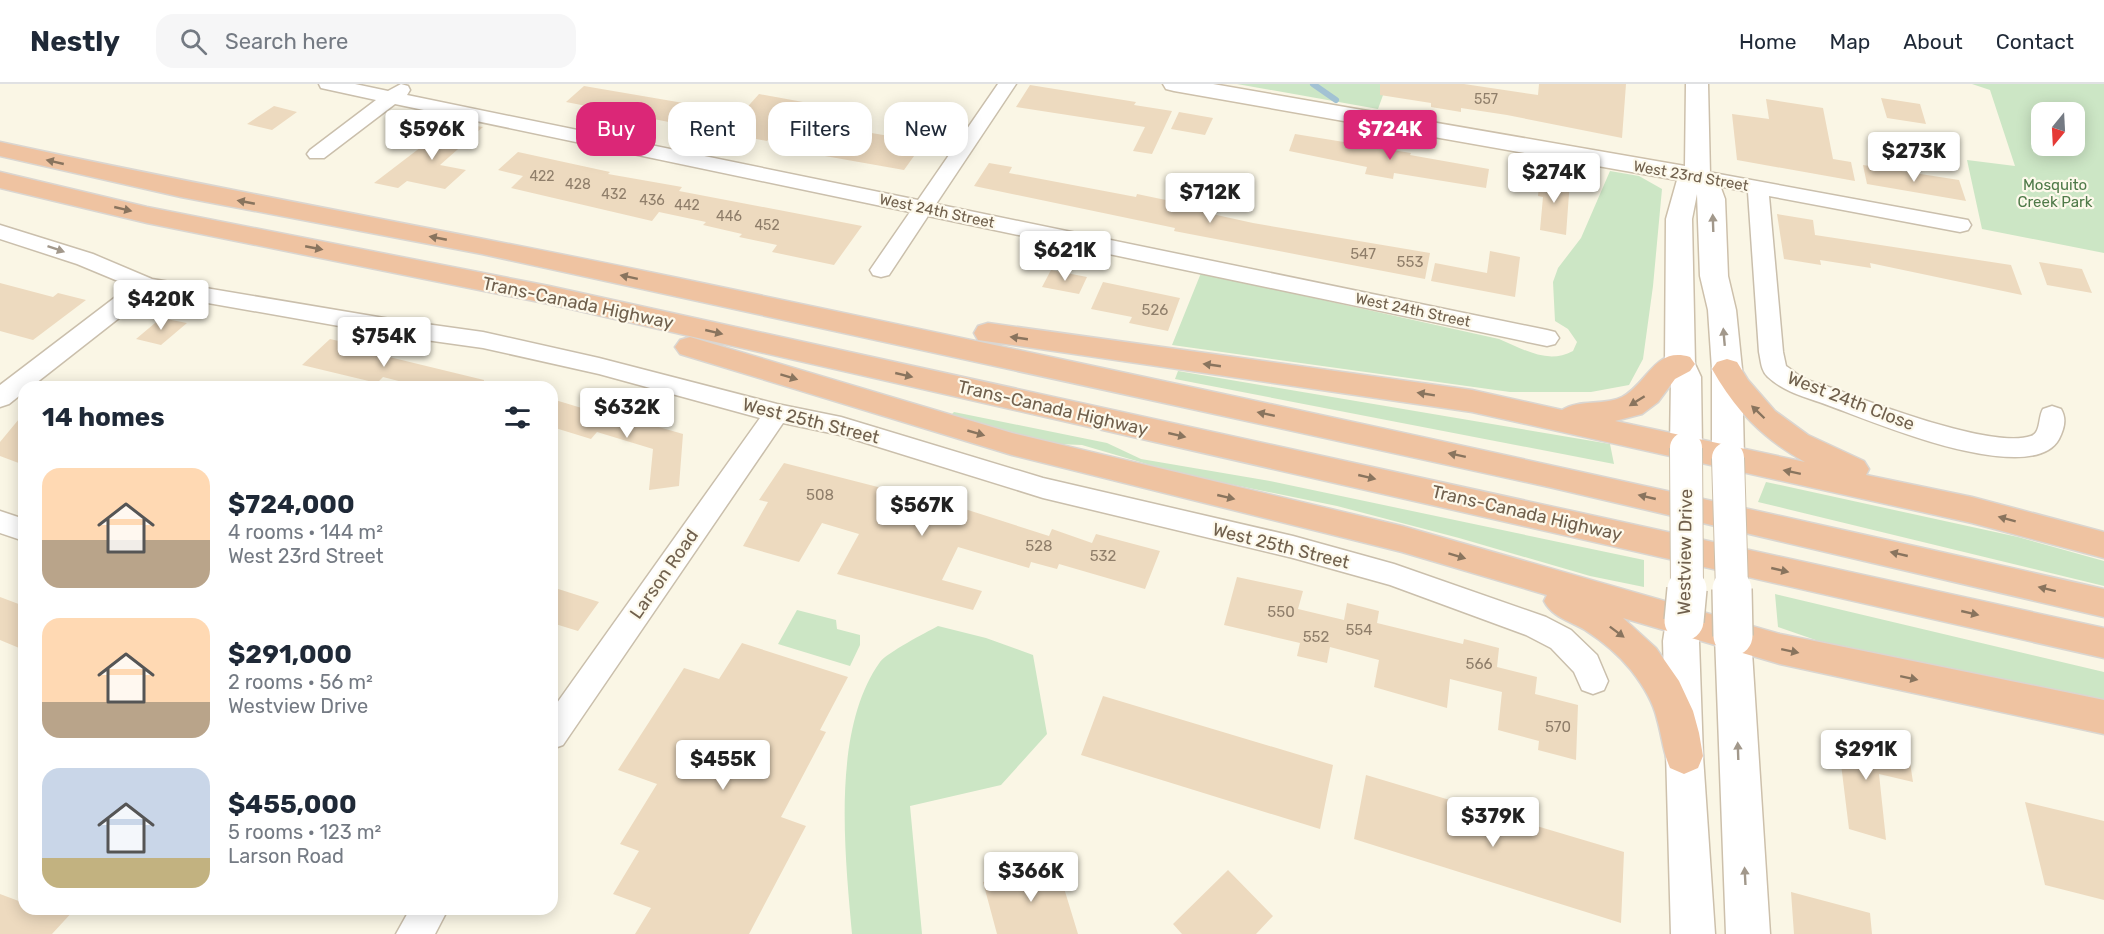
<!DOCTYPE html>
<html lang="en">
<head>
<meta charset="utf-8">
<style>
  :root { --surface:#fff; --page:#f6f6f7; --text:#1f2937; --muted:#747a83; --line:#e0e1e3; --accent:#db2777 }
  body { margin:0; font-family:Rubik,sans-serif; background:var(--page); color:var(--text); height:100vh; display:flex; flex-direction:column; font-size:22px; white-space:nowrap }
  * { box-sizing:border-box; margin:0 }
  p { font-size:20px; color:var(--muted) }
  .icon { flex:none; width:33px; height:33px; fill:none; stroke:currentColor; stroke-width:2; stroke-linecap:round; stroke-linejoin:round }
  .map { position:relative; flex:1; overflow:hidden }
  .details { position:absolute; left:18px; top:297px; width:540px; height:534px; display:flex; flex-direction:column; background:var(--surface); border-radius:18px; box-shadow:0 3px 15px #0003 }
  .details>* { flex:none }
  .banner { position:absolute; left:576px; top:18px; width:570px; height:54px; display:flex; gap:12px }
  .needle { width:39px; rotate:198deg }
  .tools { position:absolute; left:2031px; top:18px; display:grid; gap:12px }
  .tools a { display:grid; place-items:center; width:54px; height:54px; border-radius:12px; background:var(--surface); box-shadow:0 3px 15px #0003; font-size:30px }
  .price { position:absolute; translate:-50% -51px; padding:0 14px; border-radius:6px; background:#fff; color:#222; font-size:20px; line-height:39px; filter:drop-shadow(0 2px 3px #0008) }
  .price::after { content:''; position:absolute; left:50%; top:36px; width:18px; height:14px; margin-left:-9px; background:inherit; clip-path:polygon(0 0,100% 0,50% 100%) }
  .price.active { background:var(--accent); color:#fff }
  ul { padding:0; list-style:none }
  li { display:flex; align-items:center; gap:18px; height:150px; padding:0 24px }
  li span { display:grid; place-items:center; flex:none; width:168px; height:120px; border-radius:18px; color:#555 }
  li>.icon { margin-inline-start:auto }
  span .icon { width:72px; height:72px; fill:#fffc; stroke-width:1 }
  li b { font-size:26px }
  h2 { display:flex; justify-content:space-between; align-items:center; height:72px; padding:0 24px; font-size:26px }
  .tag { padding:0 21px; border-radius:18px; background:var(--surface); box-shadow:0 3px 15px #0003; font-size:21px; line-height:54px }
  .tag.active { background:var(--accent); color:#fff }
  header { display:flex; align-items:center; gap:36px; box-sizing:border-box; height:84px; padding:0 30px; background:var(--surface); border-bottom:2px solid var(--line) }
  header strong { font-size:28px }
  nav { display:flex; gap:33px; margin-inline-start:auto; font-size:21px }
  .search { width:420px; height:54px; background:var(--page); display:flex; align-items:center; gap:15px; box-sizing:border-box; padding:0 21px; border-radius:18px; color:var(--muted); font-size:22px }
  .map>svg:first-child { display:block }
  .green { fill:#cce6c5; fill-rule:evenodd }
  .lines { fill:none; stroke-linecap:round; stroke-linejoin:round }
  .stream { stroke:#a2c2d3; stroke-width:6 }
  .building { fill:#eddabf }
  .street-casing { stroke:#cabfac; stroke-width:3 }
  .secondary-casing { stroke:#cdc0ab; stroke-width:3 }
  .highway-casing { stroke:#dad6d1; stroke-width:3 }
  .street { fill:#fff; fill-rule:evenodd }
  .secondary { fill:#fff; fill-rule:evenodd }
  .highway { fill:#efc3a1; fill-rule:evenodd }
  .secondary-bridge-far1-casing { stroke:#cdc0ab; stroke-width:34; stroke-linecap:butt }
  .secondary-bridge-casing { stroke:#cdc0ab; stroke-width:42; stroke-linecap:butt }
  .secondary-bridge-far1 { stroke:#fff; stroke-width:32 }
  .secondary-bridge { stroke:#fff; stroke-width:39 }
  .oneway { fill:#89745e }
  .oneway2 { fill:#a2988b }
  .labels { text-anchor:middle; stroke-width:4.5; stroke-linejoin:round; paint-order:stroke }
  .far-number-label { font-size:14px; fill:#8f7e6a }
  .far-street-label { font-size:15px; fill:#70604d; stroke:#fdf9eb }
  .far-park-label { font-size:15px; fill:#4f7a49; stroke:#fdf9eb }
  .number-label { font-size:15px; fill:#8f7e6a }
  .street-label { font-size:18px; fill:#70604d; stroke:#fdf9eb }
</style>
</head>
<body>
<header>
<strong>Nestly</strong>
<div class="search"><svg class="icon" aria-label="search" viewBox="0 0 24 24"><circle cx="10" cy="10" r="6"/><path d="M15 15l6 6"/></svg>Search here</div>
<nav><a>Home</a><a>Map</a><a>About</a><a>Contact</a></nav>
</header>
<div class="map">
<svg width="2104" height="850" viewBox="0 0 2104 850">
  <rect width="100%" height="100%" fill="#faf6e5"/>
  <path class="green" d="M1237,0H1387L1378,25Z
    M1972,0H2104V169L1982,145L1967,76L2015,82L1990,6ZM2042,28H2074V62H2042Z
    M1610,87L1639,92L1662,105L1653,202L1643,275L1629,301L1591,308H1510L1172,261L1201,189L1499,255C1524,265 1547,281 1573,267L1577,258L1568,245L1555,237L1553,198L1558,184L1581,154Z
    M1178,287L1610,360L1614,380L1175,295Z
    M954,328L1107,359L1141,375L1270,397L1644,476V503L1590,492L1459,454L1337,422L1181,390L1082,361L1032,359L948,334Z
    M1766,398L2018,453L2104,477V502L1758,418Z
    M1775,510L2104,588V618L1885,580L1778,543Z
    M797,526L836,536L837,545L860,551V561L850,582L778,560Z
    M938,542L986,554L1033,571L1047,650L1001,701L910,722L922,850H852C845,770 831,646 880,578C888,568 925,549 938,542Z"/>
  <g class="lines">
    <path class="stream" d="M1313,0L1336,16"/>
  </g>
  <path class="building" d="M1380,0H1464L1538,11L1539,0H1626L1622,54L1507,31L1461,24V28L1431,23V19L1380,11Z
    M1030,1L1136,18L1134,21L1172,27L1152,70L1133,67L1145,43L1016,23Z
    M584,2L742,29L759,10L803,18L794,28L830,35L825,41L924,58L904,86L808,69L814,62L770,53L767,57L566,18Z
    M1881,14L1920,20L1926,40L1887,34Z
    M1766,15L1823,24L1833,75L1851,78L1855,97L1737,76L1732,30L1769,35Z
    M274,22L297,28L272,46L247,40Z
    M1179,28L1213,34L1205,51L1171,45Z
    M458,39L483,43L440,81L466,86L445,105L407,97L398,104L374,99L425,60L432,62Z
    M1295,50L1411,69L1410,71L1489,85L1486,104L1394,89L1393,95L1365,90L1367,83L1289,67Z
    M518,68L610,88L608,90L682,103L679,107L862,142L834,181L772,168L777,161L739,153L742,150L703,141L706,138L659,128L652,137L511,104L523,92L498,86Z
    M989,79L1012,83L1009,89L1136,113L1137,110L1161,115L1214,126L1212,130L1253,139L1430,169L1425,195L1174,147L1175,144L974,102Z
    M1863,81L1959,96L1966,117L1867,100Z
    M1540,91L1570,96L1566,151L1540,146L1543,113L1538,112Z
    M1777,130L1813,136L1815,151L2011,181L2022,211L1870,179L1871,184L1820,176L1821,181L1784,175Z
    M1490,167L1520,173L1515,213L1431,197L1435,179L1487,189Z
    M2039,178L2082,185L2092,209L2047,201Z
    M1051,186L1087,193L1079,210L1042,203Z
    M1103,198L1180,214L1168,247L1129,239L1132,233L1091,225Z
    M0,199L53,213L58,209L86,216L33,256L0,247Z
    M161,234L187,239L161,261L136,255Z
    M330,255L352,260L348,263L484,296L483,303H422L383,293L377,299L302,281Z
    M552,315L621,336L624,333L683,350L679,402L649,406L653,365L597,348L591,355L552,343Z
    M24,329V381L0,372V358Z
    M784,379L917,413L918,410L1049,452L1052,445L1092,459L1096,450L1160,467L1145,505L1059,480L1057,485L1031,478L1029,484L958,463L942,496L982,507L973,526L837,490L859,450L822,439L799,478L743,462L768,418L759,416Z
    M1237,493L1303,507L1298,525L1344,536L1347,519L1379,527L1377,539L1463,560L1464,555L1499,564L1497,583L1537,593L1535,610L1578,621L1576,676L1538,666L1539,657L1498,646L1502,608L1450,595L1447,624L1374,603L1379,576L1330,563L1327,579L1297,572L1300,559L1224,541Z
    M552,503L599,518L578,547L552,539Z
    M0,513L24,522V566L0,556Z
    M742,559L848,593L820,646L826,648L781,733L806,742L749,850H635L651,824L613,810L639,767L620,760L657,700L618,686L684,584L719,595Z
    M1103,612L1333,681L1320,745L1081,671Z
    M1825,650L1909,672L1913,698L1879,690L1886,756L1849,745L1841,680L1828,676Z
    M1366,691L1624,768L1621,839L1354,755Z
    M2025,718L2104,737V816L2045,801Z
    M1056,778L1078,850H997L983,798Z
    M1228,786L1273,832L1256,850H1182L1173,840Z
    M1791,808L1870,829L1872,850H1794Z
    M0,810L24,819V825H75L52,850H0Z"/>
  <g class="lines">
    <defs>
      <path id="street" d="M319,0H355L388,7L401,0L408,2L410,6L407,11L918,116L998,0H1016L936,120L1547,246L1555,248L1559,254L1555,260L1547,262L928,132L889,191L881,193L873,191L870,186L910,128L395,20L324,74H310L307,70L310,66L376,16L321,4Z
        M1697,86L1968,136L1971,141L1968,146L1960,148L1769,112L1783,268L1786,282C1791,285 1796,290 1801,293C1813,299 1827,302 1840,307C1878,321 1994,365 2031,352C2041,349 2038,333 2043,325L2052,322L2061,325C2067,335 2064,345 2059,355C2051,370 2031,373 2015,373C1959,373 1883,342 1830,322C1809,314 1785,309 1768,293C1761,287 1761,277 1759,268L1748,108L1690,96L1687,92L1690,88Z
        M0,141L93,170L152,195L390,235L483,248L599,274L777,320L841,333L1043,394L1293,452L1394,480L1546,533L1571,546L1597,571L1608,597L1604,606L1593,610L1582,606L1574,588L1551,564L1526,551L1390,501L1293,474L1043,414L840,351L783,339L563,661L552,665V626L760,334L599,290L483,264L390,251L151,209L31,303H24V308L9,320L0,323V301L130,202L77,180L0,155Z
        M0,427L24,435V457L0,449Z
        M410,825H448L435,850H396Z"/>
      <path id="secondary" d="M1163,0H1213L1685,82L1686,0H1708L1710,91L1721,104L1725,115L1728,192L1736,226L1742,285L1744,374L1739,382L1728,386L1717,382L1712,374V285L1708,226L1700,192L1697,110L1692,135L1695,280L1701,293L1702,364L1697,372L1686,376L1675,372L1670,364L1671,293L1665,280L1666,135L1677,96L1174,7L1166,5Z
        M1684,522L1697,527L1702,537L1699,557L1703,672L1715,850H1671L1663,557L1666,537L1671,527Z
        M1733,537L1746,541L1751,552L1770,850H1726L1715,552L1720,541Z"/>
      <path id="highway" d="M0,58C225,107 452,147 678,194C1154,294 1630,397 2104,505V533L1549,403L482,170L181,113L0,72Z
        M0,88L147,123L549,202L2104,544V574L549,220L147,139L0,104Z
        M988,239L1472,306L1562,326C1579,315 1603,322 1622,313C1648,300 1654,262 1690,273L1695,280L1690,287L1675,295L1658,318L1642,330L1615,337L1805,378C1763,355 1735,326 1712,285L1717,278L1727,275L1737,278L1748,296L1775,327L1808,351L1864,377L1869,385L1866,391L1972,413L2104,448V474L1972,439L1472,328L978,256L974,249L978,242Z
        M690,253L1012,349L1402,442L1780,550L2104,616V650L1780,580L1623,534L1656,564L1679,597L1693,627L1699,649L1703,672L1698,684L1684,690L1670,684C1663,668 1662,652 1657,635C1653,617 1642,600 1631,586C1618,570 1602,557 1585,546C1570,537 1552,533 1544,517L1547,511L1402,468L1012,371L680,270L675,263L680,256Z"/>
    </defs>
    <use href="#street" class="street-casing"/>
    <use href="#secondary" class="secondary-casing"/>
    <use href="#highway" class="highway-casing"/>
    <use href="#street" class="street"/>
    <use href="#secondary" class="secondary"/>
    <use href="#highway" class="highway"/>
    <defs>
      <path id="secondary-bridge-far1" d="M1686,364L1687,506
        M1728,374L1732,506"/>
      <path id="secondary-bridge" d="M1732,505L1733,552
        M1684,537L1687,505"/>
    </defs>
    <use href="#secondary-bridge-far1" class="secondary-bridge-far1-casing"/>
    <use href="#secondary-bridge" class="secondary-bridge-casing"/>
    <use href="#secondary-bridge-far1" class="secondary-bridge-far1"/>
    <use href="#secondary-bridge" class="secondary-bridge"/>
  </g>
  <defs><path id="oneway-solid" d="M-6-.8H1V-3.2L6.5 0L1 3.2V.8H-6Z" transform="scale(1.5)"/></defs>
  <g class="oneway">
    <use href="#oneway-solid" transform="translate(55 78) rotate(-167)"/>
    <use href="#oneway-solid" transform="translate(246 118) rotate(-169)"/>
    <use href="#oneway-solid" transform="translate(123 125) rotate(13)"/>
    <use href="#oneway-solid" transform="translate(438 154) rotate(-169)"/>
    <use href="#oneway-solid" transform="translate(314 164) rotate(11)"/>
    <use href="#oneway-solid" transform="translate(629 193) rotate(-168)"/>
    <use href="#oneway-solid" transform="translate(714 248) rotate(13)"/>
    <use href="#oneway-solid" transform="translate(1019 254) rotate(-172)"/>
    <use href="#oneway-solid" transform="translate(1212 281) rotate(-172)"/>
    <use href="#oneway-solid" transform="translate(904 291) rotate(13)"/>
    <use href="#oneway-solid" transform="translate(789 293) rotate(17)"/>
    <use href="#oneway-solid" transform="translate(1426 310) rotate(-171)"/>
    <use href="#oneway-solid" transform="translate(1637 317) rotate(148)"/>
    <use href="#oneway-solid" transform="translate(1758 328) rotate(-136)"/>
    <use href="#oneway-solid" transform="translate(1266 330) rotate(-168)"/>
    <use href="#oneway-solid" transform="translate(976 349) rotate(16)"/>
    <use href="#oneway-solid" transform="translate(1177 351) rotate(13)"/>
    <use href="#oneway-solid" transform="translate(1457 371) rotate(-168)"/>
    <use href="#oneway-solid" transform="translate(1792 388) rotate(-168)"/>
    <use href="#oneway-solid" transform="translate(1367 393) rotate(13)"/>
    <use href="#oneway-solid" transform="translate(1226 413) rotate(13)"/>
    <use href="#oneway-solid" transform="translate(1647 413) rotate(-167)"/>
    <use href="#oneway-solid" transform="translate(2007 435) rotate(-165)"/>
    <use href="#oneway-solid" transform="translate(1899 470) rotate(-167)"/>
    <use href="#oneway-solid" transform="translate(1457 472) rotate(17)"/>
    <use href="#oneway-solid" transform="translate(1780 486) rotate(13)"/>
    <use href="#oneway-solid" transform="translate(2047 505) rotate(-166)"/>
    <use href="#oneway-solid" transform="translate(1970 529) rotate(13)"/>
    <use href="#oneway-solid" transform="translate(1617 548) rotate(37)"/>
    <use href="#oneway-solid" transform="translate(1790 567) rotate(12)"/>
    <use href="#oneway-solid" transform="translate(1909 594) rotate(12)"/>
  </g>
  <g class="oneway2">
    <use href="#oneway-solid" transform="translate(1713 139) rotate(-92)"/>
    <use href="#oneway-solid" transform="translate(56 165) rotate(19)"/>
    <use href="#oneway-solid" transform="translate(1724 253) rotate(-95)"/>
    <use href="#oneway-solid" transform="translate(1738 667) rotate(-92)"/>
    <use href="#oneway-solid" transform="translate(1745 792) rotate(-93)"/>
  </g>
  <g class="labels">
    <g class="far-number-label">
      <text x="1486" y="20">557</text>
      <text x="542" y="97">422</text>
      <text x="578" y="105">428</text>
      <text x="614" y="115">432</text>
      <text x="652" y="121">436</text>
      <text x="687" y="126">442</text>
      <text x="729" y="137">446</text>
      <text x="767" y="146">452</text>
    </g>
    <g class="far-street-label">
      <text transform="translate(1691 92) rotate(10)" y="5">West 23rd Street</text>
      <text transform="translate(937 127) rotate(12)" y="5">West 24th Street</text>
      <text transform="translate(1413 226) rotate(12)" y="5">West 24th Street</text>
    </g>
    <g class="far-park-label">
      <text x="2055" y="106">Mosquito<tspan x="2055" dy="17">Creek Park</tspan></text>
    </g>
    <g class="number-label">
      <text x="1363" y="175">547</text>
      <text x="1410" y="183">553</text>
      <text x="1155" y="231">526</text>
      <text x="820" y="416">508</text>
      <text x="1039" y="467">528</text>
      <text x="1103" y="477">532</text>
      <text x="1281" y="533">550</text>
      <text x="1359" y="551">554</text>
      <text x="1316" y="558">552</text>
      <text x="1479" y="585">566</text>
      <text x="1558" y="648">570</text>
    </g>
    <g class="street-label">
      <text transform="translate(578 219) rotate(12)" y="6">Trans-Canada Highway</text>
      <text transform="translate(1851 317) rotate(21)" y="6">West 24th Close</text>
      <text transform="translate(1053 324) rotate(13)" y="6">Trans-Canada Highway</text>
      <text transform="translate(811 337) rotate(14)" y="6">West 25th Street</text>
      <text transform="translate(1527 429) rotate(13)" y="6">Trans-Canada Highway</text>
      <text transform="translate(1281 462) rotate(14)" y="6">West 25th Street</text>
      <text transform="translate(1685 468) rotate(-89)" y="6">Westview Drive</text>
      <text transform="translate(664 490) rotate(-55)" y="6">Larson Road</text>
    </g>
  </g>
</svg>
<div class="tools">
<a><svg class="needle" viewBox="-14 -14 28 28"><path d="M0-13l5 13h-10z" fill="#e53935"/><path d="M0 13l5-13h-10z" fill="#747a83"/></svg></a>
</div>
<b class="price" style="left:432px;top:77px">$596K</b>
<b class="price active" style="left:1390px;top:77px">$724K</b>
<b class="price" style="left:1914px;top:99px">$273K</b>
<b class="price" style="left:1554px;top:120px">$274K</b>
<b class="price" style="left:1210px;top:140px">$712K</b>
<b class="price" style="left:1065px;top:198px">$621K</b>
<b class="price" style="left:161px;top:247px">$420K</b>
<b class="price" style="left:384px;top:284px">$754K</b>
<b class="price" style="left:627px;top:355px">$632K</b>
<b class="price" style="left:922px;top:453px">$567K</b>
<b class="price" style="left:1866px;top:697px">$291K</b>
<b class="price" style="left:723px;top:707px">$455K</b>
<b class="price" style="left:1493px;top:764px">$379K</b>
<b class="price" style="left:1031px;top:819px">$366K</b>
<div class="banner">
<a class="tag active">Buy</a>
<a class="tag">Rent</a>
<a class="tag">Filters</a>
<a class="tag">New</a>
</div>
<section class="details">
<h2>14 homes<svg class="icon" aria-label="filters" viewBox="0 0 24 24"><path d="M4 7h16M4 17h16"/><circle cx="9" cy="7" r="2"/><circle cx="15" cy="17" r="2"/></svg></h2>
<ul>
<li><span style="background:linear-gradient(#ffd9b3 60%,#b9a48a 0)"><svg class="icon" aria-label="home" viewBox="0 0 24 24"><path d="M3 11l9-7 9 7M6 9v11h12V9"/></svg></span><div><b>$724,000</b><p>4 rooms · 144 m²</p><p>West 23rd Street</p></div></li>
<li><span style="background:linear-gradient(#ffd9b3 70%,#b9a48a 0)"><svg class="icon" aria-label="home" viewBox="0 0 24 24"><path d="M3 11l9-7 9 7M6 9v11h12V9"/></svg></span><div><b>$291,000</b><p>2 rooms · 56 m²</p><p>Westview Drive</p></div></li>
<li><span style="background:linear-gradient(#c9d6e8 75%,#c2b280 0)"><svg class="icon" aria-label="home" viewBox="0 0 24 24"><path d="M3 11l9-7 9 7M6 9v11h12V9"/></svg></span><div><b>$455,000</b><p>5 rooms · 123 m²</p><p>Larson Road</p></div></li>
</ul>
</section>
</div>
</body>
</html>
